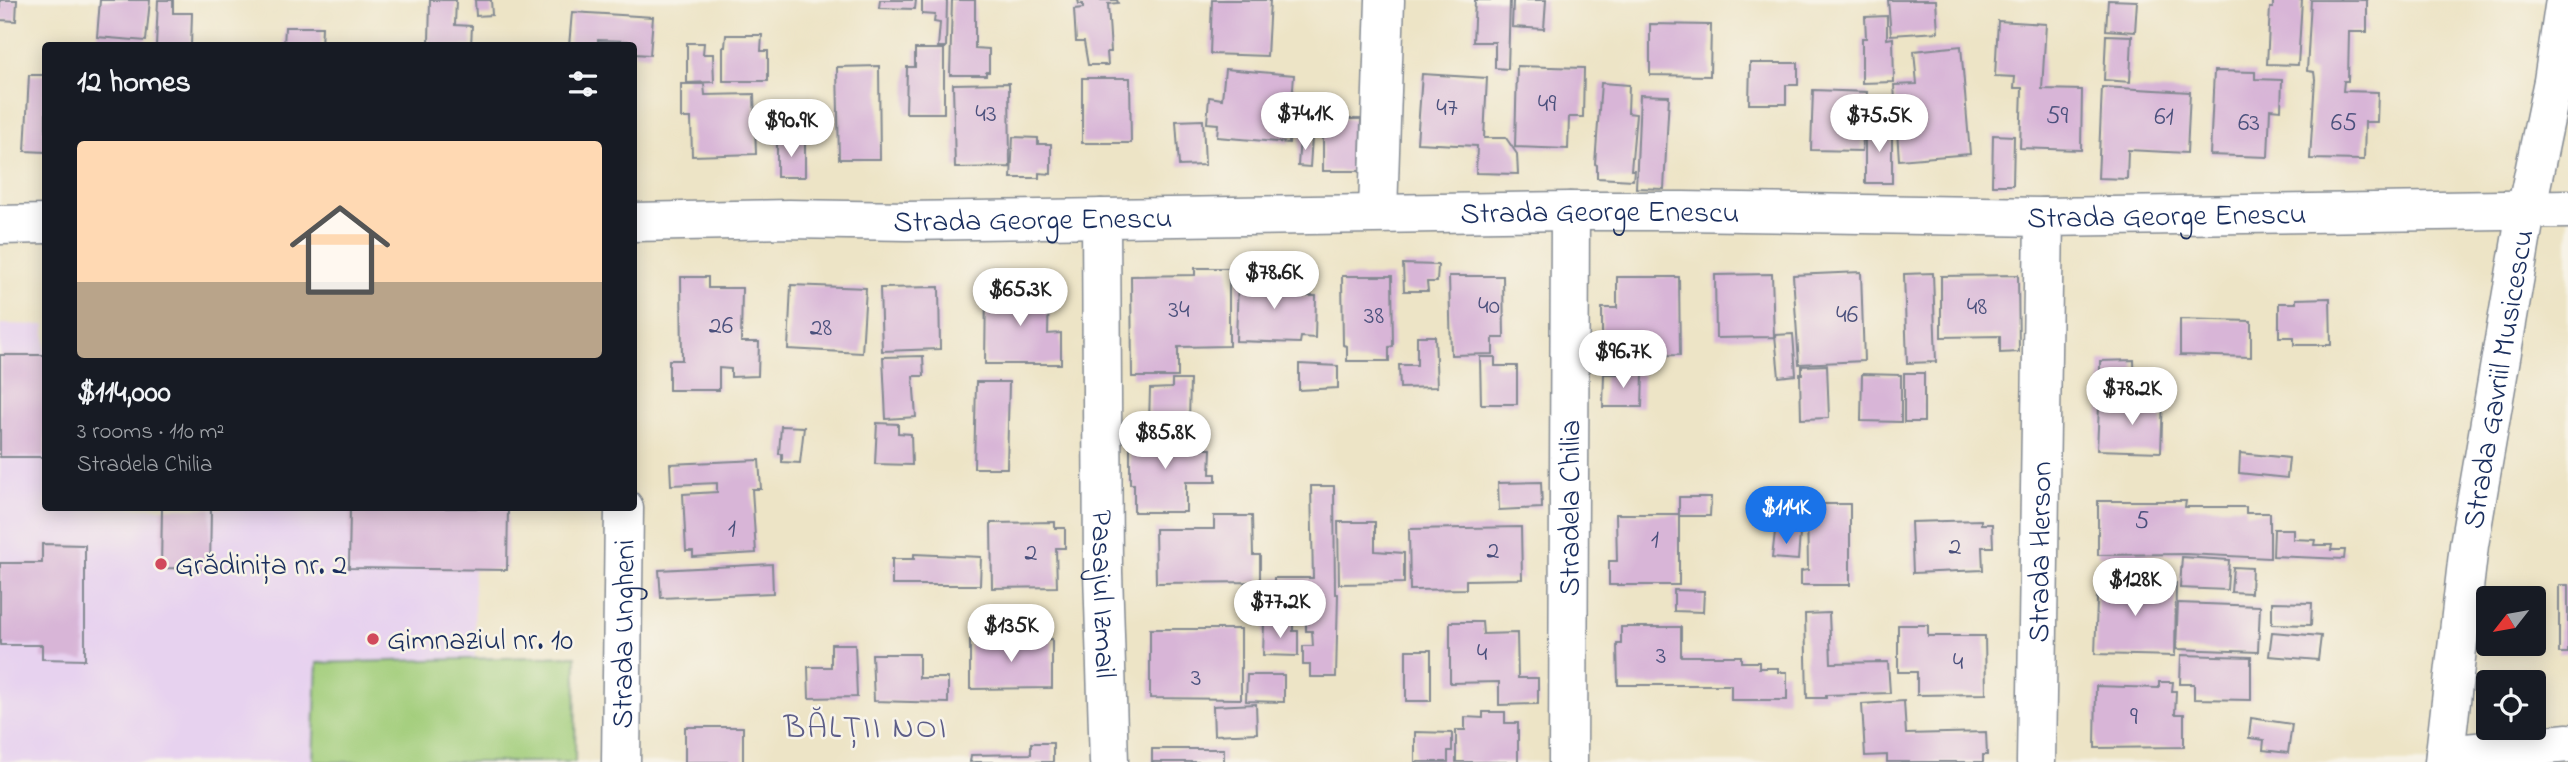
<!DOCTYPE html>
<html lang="en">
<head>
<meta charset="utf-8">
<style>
  :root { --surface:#171b24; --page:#242831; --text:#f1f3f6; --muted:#9ea1a6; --line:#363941; --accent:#1a73e8 }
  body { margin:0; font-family:"Indie Flower",sans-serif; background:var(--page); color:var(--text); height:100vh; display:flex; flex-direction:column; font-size:26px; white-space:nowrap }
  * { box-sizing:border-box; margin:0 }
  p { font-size:23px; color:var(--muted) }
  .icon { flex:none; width:38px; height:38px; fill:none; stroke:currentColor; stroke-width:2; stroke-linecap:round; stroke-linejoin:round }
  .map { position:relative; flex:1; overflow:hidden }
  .side { position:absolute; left:42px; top:42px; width:595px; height:469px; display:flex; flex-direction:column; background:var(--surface); border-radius:7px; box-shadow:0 4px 18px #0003 }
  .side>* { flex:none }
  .needle { width:46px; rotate:239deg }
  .tools { position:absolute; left:2476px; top:586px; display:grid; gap:14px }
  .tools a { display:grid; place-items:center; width:70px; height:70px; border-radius:7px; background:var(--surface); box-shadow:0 4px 18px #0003; font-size:35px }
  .price { position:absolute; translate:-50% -60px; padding:0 16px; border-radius:24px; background:#fff; color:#222; font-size:23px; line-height:46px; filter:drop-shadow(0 2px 4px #0008) }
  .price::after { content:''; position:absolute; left:50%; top:42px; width:21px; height:16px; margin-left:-10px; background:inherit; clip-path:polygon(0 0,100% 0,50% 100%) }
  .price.selected { background:var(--accent); color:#fff }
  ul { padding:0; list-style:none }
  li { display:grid; align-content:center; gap:14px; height:371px; padding:0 35px }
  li+li { border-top:2px solid var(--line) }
  li span { display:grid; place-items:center; height:217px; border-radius:7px; color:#555 }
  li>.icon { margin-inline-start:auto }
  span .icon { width:126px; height:126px; fill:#fffc; stroke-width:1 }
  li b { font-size:30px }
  h2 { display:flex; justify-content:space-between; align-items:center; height:84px; padding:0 35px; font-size:30px }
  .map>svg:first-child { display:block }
  .built { fill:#e7d2ef }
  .green { fill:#a2cd7a; stroke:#5e7e6c; stroke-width:2 }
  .building { fill:#d8b5d7 }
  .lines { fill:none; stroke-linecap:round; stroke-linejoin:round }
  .street-casing { stroke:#848a92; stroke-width:41 }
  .secondary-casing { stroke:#848a92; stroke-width:41 }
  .street { stroke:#fff; stroke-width:38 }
  .secondary { stroke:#fff; stroke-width:38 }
  .poi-dot { fill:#d1495b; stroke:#f7f3e8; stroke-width:2.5 }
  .labels { text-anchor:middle; stroke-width:5; stroke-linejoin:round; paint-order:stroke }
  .number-label { font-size:26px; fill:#4a507c }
  .street-label { font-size:30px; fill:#1b2f5e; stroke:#f7f3e8 }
  .poi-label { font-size:30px; fill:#1b2f5e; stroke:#f7f3e8; text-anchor:start }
  .neighbourhood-label { font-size:32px; letter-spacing:2px; fill:#5d5e88; stroke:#f7f3e8 }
</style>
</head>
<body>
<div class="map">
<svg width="2568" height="762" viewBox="0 0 2568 762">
  <rect width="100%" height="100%" fill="#f7f3e8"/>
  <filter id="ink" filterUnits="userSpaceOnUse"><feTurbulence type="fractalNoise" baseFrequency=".0143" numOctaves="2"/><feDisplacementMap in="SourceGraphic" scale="14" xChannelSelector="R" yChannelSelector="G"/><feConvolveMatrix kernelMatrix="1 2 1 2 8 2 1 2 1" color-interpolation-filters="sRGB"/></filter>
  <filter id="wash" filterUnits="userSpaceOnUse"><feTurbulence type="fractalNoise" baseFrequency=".00686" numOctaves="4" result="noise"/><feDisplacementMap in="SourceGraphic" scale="28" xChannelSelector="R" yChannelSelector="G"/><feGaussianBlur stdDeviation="1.57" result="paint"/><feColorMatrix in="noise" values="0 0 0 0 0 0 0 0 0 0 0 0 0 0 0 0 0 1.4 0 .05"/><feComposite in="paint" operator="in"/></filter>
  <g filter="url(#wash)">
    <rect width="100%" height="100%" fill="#ede4c6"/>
    <path class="built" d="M0,324L45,325L46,508H473L475,657L576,656L575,762H0Z"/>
    <path class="green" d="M576,656L575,762H313L317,663Z"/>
    <g id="blocks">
      <path class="building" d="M0,0H17L16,21L0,20Z
        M100,0H150L146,41L97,37Z
        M158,0H173V13H192L191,46H156Z
        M430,0H456L455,25L472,26L471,46H420V43H429Z
        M475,0H491L492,15L476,16Z
        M880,0H916L915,9L879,8Z
        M922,0H947L946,47H938L940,23L934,22L935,15L922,14Z
        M952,0H975V48L989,49V72H986V75H950Z
        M1078,0H1117L1118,3L1108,4L1111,52H1107L1108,65H1088L1084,42H1076L1074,9L1083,8V4H1079Z
        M1212,0H1270L1267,56L1210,54Z
        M1475,0H1510L1508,69L1495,68V42H1473Z
        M1513,0H1546L1544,29L1512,27Z
        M1888,0H1936L1938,32L1891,35Z
        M2108,0L2137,1L2135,32L2106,30Z
        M2273,0H2302L2298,65L2267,64L2270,8H2273Z
        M2311,0H2367V32H2349L2348,81H2344L2343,91L2378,92L2377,122H2365L2364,160L2310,159L2315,79L2314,72L2307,71Z
        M572,12L653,17L650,55L634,54V46H628V41L598,40V46H569Z
        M1887,16V39L1893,38L1894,82L1862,83V38H1866L1865,17Z
        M1998,21L2046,24L2042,89L2082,90L2081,150L2020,148L2022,88H2014L2015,77L1995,76Z
        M1650,24L1711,25L1710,76L1650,75Z
        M285,27H322L321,46H284Z
        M726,35H762L761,51H768V81H723V47H725Z
        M2106,35L2132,36L2130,82L2104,80Z
        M687,43H704L703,54H713L714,82L687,83Z
        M1961,46L1970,154L1899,160L1894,85L1917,84L1914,51Z
        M915,49H944V113H906L907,67H915Z
        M1750,63H1798V85H1786V104H1749Z
        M879,66L880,159H839L837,67Z
        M1517,66L1584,68L1583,117H1569L1568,149L1515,147Z
        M1225,69L1294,75L1289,143L1217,137L1218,124L1207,123L1209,97L1222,99Z
        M2214,71L2255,72V79L2282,80L2281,110L2270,109L2268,157L2210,155Z
        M1422,74L1487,78L1484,138H1506L1517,154L1518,174L1476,173L1477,146L1417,143Z
        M29,75H46V152L25,151Z
        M1082,78H1130L1131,143H1082Z
        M1009,83L1010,167L955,168L953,84Z
        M1601,83L1629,85L1628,113L1636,114L1631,170H1634L1633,180L1597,178V165L1595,164Z
        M681,84H704L705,95L754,94L756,154L692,156L691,118H681Z
        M2102,87L2190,92L2187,153L2128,150L2127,179L2098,178Z
        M1813,90L1867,92L1862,151L1811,150Z
        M1640,95L1669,96L1664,189L1636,188Z
        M1323,119H1361L1360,171H1323Z
        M1203,120L1205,165L1179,166L1176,121Z
        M1865,125H1892V183H1865Z
        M1993,135L2014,136L2013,185H1992Z
        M1300,136L1312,137L1310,167L1298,166Z
        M1013,137L1038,138V144H1051V174L1039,173V178H1011Z
        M777,141H805V177H777Z
        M1403,264L1438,265L1437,282H1427L1428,291H1404Z
        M1195,268H1229V346L1178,347V377H1132L1131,276L1195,275Z
        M1861,272L1864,361L1799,364L1793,275Z
        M1933,273L1936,362L1907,363L1904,274Z
        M1772,274L1774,337L1716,338L1715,275Z
        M2018,275L2019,352L2000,353V336L1941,337V276Z
        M1253,276L1301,277V296H1316L1315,338L1301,337L1300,343L1236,341L1238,280H1253Z
        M1342,276H1392L1393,346L1389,347V361H1347V346L1343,345Z
        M1449,276H1503L1504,338H1493V354L1451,355Z
        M681,277H708V288H742L741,342H759L758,376L731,377V369L719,368V390H669V360H682Z
        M1617,277H1679L1680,355L1616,356V336H1602V308H1617Z
        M791,285L866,288L862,353L788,349Z
        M939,287L940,349L882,351L880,288Z
        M986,289L1049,290L1048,334L1061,333V364H985Z
        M2330,298L2331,345H2294V337H2279V303H2296V299Z
        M2180,319L2251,321V357L2180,355Z
        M1793,334L1796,375L1779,377L1775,335Z
        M1417,336H1435L1437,387L1400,388L1399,365H1417Z
        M0,355H46L45,457H0Z
        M923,356L924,376H913L916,417L886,419L883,357Z
        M1480,357H1495V366H1517V404H1481Z
        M2134,360L2135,388L2100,389V361Z
        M1299,364L1338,366V388L1299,390Z
        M1827,365L1829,418L1801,419L1800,374H1802V366Z
        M1904,373H1924V422H1904Z
        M1604,374H1643L1642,407H1603Z
        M1862,374L1901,375V422L1861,421Z
        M1172,380H1190L1189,423L1149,422L1150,389L1172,388Z
        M976,382H1009L1007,468H974Z
        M2139,396L2163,397L2161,452L2097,450L2099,406L2138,407Z
        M877,423L898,424V433L911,434L912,465L875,464Z
        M781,426L804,427L800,463L782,462V454H779Z
        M1130,433H1187V449H1211L1210,474H1216V482H1186V512H1134V484H1130Z
        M2240,453L2289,458L2287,478L2239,473Z
        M759,460L761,489H752L756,553L693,557V551H686L683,494L717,492V483L671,485L670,464Z
        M1541,482L1542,508L1499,510L1498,483Z
        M1311,486H1334L1335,594H1338L1336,677H1310V665H1303V646H1313L1312,631H1306V594H1274V578H1313Z
        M1679,497H1711L1710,516H1679V585H1609V561H1617L1616,514H1679Z
        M2098,501H2186L2185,507H2246V513H2270V558L2185,554L2098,555Z
        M1807,504H1850V585H1801V571L1808,570Z
        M162,508H211L210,569L161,568Z
        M350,508H508L507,570L349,568Z
        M1214,516H1252L1253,555H1260V582L1156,583L1155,529H1214Z
        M1981,520V524H1992L1993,547H1982L1983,570L1913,573L1911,522Z
        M1055,522V528H1065V548H1056L1057,587L992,588L991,523Z
        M1338,522H1375V551L1404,553V583L1339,584Z
        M1521,527L1522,579L1466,580V589L1410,590L1409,529Z
        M2274,529H2293V539L2315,540L2314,545H2332L2331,550H2345L2344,559L2273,556Z
        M1775,532L1800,534L1798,560L1772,558Z
        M42,544L85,545V660L42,659V645H0V563H42Z
        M914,554L981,557L980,585H892V559H914Z
        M2182,557L2229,560L2227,590L2180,588Z
        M772,564L773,593L661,598L659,570Z
        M2233,567L2252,568L2251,593L2231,592Z
        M2098,575L2119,576V583H2176L2175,656L2095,654Z
        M2559,585H2568V653H2559Z
        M1674,590L1704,591L1703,612L1674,611Z
        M2272,602L2312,603L2311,625L2272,624Z
        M2178,603L2260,606L2258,652L2176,649Z
        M1829,613L1831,663L1888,662L1890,693L1826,695V698H1807L1805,614Z
        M1450,622H1482L1483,634L1517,633L1518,678H1538V704L1499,705V682L1450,683Z
        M1264,623L1293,624V631H1298V656L1263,655Z
        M1898,625H1928V636H1985L1986,694L1917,695V672H1898Z
        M1621,627H1681V656H1741V662H1759V668H1778V672H1787V700H1731V685H1618L1617,644H1621Z
        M1150,629H1241V699L1150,698Z
        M2272,632L2321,636L2318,660L2269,656Z
        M1052,639V688L970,689V640Z
        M831,644H855L857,697L809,698L808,667H831Z
        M1406,650H1431V701H1406Z
        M872,654H919V678H948V703L874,701Z
        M2181,655L2251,657V700L2194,699V684H2180Z
        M1247,675H1284V702L1246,701Z
        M2159,682H2173L2172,691H2176L2175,714H2184V747L2095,748L2096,686L2159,688Z
        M1904,701L1906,734L1986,732L1987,755H1983V762H1887V755L1865,756L1862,704Z
        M1256,704L1257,733L1214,735L1213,706Z
        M1483,712H1505V723H1518V762H1456V730H1465V717L1483,718Z
        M2251,718L2292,724L2288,753L2263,750L2264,740L2249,738Z
        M685,727H743V762H685Z
        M1415,732L1452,733V751H1448V762H1415Z
        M1031,743H1053V762H970L971,755L1031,754Z
        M1152,749H1224V762H1152Z"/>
    </g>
  </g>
  <g filter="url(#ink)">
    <use href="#blocks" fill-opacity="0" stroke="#848a92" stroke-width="2"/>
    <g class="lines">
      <defs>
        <g id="street">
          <path d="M1378,212L1385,0"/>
          <path id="s1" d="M1101,218L1103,572L1109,762"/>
          <path id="s2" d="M634,222L789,219L907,221L1570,211H1683L2044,217L2568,209"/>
          <path d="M0,225L46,224"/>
          <path d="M2445,755L2568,743"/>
          <path id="s3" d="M621,762L624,508"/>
          <path id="s4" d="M1568,762L1570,211"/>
          <path id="s5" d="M2036,762L2044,217"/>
        </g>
        <g id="secondary">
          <path id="s6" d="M2444,762L2469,545L2526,211L2553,81L2565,0"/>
        </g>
      </defs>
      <use href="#street" class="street-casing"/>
      <use href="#secondary" class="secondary-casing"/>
      <use href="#street" class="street"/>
      <use href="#secondary" class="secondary"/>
    </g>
  </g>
  <g class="poi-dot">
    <circle cx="161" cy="564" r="7"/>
    <circle cx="373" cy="639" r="7"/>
  </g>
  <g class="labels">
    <g class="number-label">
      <text x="1547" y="111">49</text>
      <text x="1447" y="115">47</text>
      <text x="986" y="121">43</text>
      <text x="2057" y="123">59</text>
      <text x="2164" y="124">61</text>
      <text x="2249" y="130">63</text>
      <text x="2344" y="130">65</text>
      <text x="1489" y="313">40</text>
      <text x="1977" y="314">48</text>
      <text x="1179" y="317">34</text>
      <text x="1847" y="322">46</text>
      <text x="1374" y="323">38</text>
      <text x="721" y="333">26</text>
      <text x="821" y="335">28</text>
      <text x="2142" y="528">5</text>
      <text x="732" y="536">1</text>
      <text x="1655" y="547">1</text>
      <text x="1955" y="554">2</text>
      <text x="1493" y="558">2</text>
      <text x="1031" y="560">2</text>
      <text x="1482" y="660">4</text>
      <text x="1661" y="663">3</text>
      <text x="1958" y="669">4</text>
      <text x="1196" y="685">3</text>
      <text x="2134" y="724">9</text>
    </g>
    <g class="street-label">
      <text dy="10" stroke="none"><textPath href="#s2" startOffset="966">Strada George Enescu</textPath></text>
      <text dy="10" stroke="none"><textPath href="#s2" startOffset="1533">Strada George Enescu</textPath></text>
      <text dy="10" stroke="none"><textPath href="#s2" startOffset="399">Strada George Enescu</textPath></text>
      <text dy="10" stroke="none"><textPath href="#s6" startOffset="387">Strada Gavriil Musicescu</textPath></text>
      <text dy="10" stroke="none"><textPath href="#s4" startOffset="254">Stradela Chilia</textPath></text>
      <text dy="10" stroke="none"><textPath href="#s5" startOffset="210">Strada Herson</textPath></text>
      <text dy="10" stroke="none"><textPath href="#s1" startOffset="376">Pasajul Izmail</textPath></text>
      <text dy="10" stroke="none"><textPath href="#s3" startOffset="128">Strada Ungheni</textPath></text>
    </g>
    <g class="poi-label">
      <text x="175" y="574">Grădinița nr. 2</text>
      <text x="387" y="649">Gimnaziul nr. 10</text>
    </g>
    <g class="neighbourhood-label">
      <text x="866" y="737">BĂLȚII NOI</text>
    </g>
  </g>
</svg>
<div class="tools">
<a><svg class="needle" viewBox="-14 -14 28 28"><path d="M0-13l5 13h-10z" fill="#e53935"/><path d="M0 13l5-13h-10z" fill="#9ea1a6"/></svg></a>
<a><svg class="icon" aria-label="locate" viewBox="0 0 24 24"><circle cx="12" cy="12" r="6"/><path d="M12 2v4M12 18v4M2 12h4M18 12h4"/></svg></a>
</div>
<b class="price" style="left:1305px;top:152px">$74.1K</b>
<b class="price" style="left:1879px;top:154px">$75.5K</b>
<b class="price" style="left:791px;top:159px">$90.9K</b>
<b class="price" style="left:1274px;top:311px">$78.6K</b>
<b class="price" style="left:1020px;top:328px">$65.3K</b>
<b class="price" style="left:1623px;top:390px">$96.7K</b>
<b class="price" style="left:2132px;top:427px">$78.2K</b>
<b class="price" style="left:1165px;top:471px">$85.8K</b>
<b class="price selected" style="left:1786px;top:546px">$114K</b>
<b class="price" style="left:2135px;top:618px">$128K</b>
<b class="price" style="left:1280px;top:640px">$77.2K</b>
<b class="price" style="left:1011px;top:664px">$135K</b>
<section class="side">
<h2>12 homes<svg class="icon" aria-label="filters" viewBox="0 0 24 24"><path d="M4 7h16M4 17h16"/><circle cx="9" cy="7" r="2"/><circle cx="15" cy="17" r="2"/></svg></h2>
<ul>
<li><span style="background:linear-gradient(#ffd9b3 65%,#b9a48a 0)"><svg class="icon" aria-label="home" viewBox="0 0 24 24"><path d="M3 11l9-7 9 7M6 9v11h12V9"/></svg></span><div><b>$114,000</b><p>3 rooms · 110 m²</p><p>Stradela Chilia</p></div></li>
</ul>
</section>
</div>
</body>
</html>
